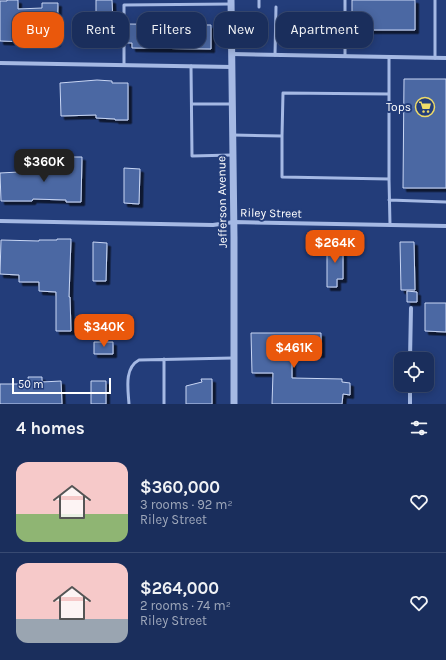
<!DOCTYPE html>
<html lang="en">
<head>
<meta charset="utf-8">
<style>
  :root { --surface:#1a2e5c; --page:#233662; --text:#f1f3f6; --muted:#9fa8bb; --line:#384a72; --accent:#ea580c }
  body { margin:0; font-family:Karla,sans-serif; background:var(--page); color:var(--text); height:100vh; display:flex; flex-direction:column; font-size:15px; white-space:nowrap }
  * { box-sizing:border-box; margin:0 }
  p { font-size:13px; color:var(--muted) }
  .icon { flex:none; width:22px; height:22px; fill:none; stroke:currentColor; stroke-width:2; stroke-linecap:round; stroke-linejoin:round }
  .map { position:relative; height:404px; overflow:hidden }
  .sheet { display:flex; flex-direction:column; background:var(--surface); flex:1 }
  .sheet>* { flex:none }
  .guide { position:absolute; left:12px; top:12px; width:422px; height:36px; display:flex; gap:8px }
  .buttons { position:absolute; left:394px; top:352px; display:grid; gap:8px }
  .buttons a { display:grid; place-items:center; width:40px; height:40px; border-radius:8px; background:var(--surface); box-shadow:0 2px 10px #0003,0 0 0 1px var(--line); font-size:20px }
  .scale { position:absolute; left:12px; bottom:10px; width:99px; box-sizing:border-box; padding-left:4px; border:2px solid #fff; border-top:0; font-size:11px; line-height:14px; white-space:nowrap; color:#fff; -webkit-text-stroke:3px #233d7a; paint-order:stroke }
  .price { position:absolute; translate:-50% -34px; padding:0 9px; border-radius:8px; background:var(--accent); color:#fff; font-size:13px; line-height:26px; filter:drop-shadow(0 1px 2px #0008) }
  .price::after { content:''; position:absolute; left:50%; top:24px; width:12px; height:9px; margin-left:-6px; background:inherit; clip-path:polygon(0 0,100% 0,50% 100%) }
  .price.current { background:#222; color:#fff }
  ul { padding:0; list-style:none }
  li { display:flex; align-items:center; gap:12px; height:100px; padding:0 16px }
  li+li { border-top:1px solid var(--line) }
  li span { display:grid; place-items:center; flex:none; width:112px; height:80px; border-radius:12px; color:#555 }
  li>.icon { margin-inline-start:auto }
  span .icon { width:48px; height:48px; fill:#fffc; stroke-width:1 }
  li b { font-size:17px }
  h2 { display:flex; justify-content:space-between; align-items:center; height:48px; padding:0 16px; font-size:17px }
  .chip { padding:0 14px; border-radius:12px; background:var(--surface); box-shadow:0 2px 10px #0003,0 0 0 1px var(--line); font-size:14px; line-height:36px }
  .chip.current { background:var(--accent); color:#fff }
  .map>svg:first-child { display:block }
  .building { fill:#4b67a3; stroke:#c8d6f4; filter:url(#shadow) }
  .lines { fill:none; stroke-linecap:round; stroke-linejoin:round }
  .service { stroke:#a5b9e4; stroke-width:3 }
  .minor { stroke:#a5b9e4; stroke-width:4 }
  .tertiary { stroke:#a5b9e4; stroke-width:7 }
  .labels { text-anchor:middle; stroke-width:4; stroke-linejoin:round; paint-order:stroke }
  .poi-label { font-size:12px; fill:#fff; stroke:#233d7a; text-anchor:end }
  .street-label { font-size:12px; fill:#fff; stroke:#233d7a }
</style>
</head>
<body>
<div class="map">
<svg width="446" height="404" viewBox="0 0 446 404">
  <defs>
    <filter id="shadow"><feDropShadow dx="3.5" dy="3.5" stdDeviation="0" flood-color="#0009"/></filter>
  </defs>
  <rect width="100%" height="100%" fill="#233d7a"/>
  <path class="building" d="M7,0H18V9L42,8V3H58L57,43L0,41V1H7Z
    M96,0H112L113,24H121V43H96Z
    M352,0H415V30H352Z
    M127,24L211,25V49L132,48V43H127Z
    M404,79H446V188H403Z
    M97,80L112,81V83H128V120H115V119L96,118V115L61,116L60,83Z
    M67,157H82L81,202H66V200L33,199L32,201H1L0,173L19,172V165L67,166Z
    M124,168L140,169L139,204L124,203Z
    M57,239H71L69,297H70L71,331H56V292L39,291V282H19V275L0,274L1,240L39,241V240H57Z
    M93,242L107,243L106,281H93Z
    M400,242H414L415,290H401Z
    M327,243H343V279H337V287H327Z
    M407,291L417,292V302H407Z
    M425,303H446V332L425,331Z
    M251,333H321V354H292V378L342,379V382L350,383V395L343,394L342,404H272L273,373H252Z
    M94,342H113V354H94Z
    M28,377H42V382L61,381L62,404H0V384H29Z
    M201,379H212V404H186V386L202,382Z
    M91,381H106V404H91Z"/>
  <g class="lines">
    <path class="service" d="M259,0V7
      M345,0V56
      M275,55L276,7
      M435,58V0
      M124,65V5L231,4
      M191,66L192,156L232,155
      M192,104H232
      M233,135L282,136V177L389,179L390,225
      M282,136L283,93L389,94
      M389,179V57
      M389,200L446,202
      M164,359V404
      M129,404C128,389 124,368 139,360L233,358"/>
    <path class="minor" d="M232,54L446,58
      M0,63L232,67
      M0,221L213,225L234,222L446,226
      M410,359L411,308
      M410,404V385"/>
    <path class="tertiary" d="M231,0L234,237V404"/>
  </g>
  <defs>
    <symbol id="supermarket-ring" viewBox="-11 -11 22 22"><circle r="9.5" fill="#233d7a" stroke="#efdb68" stroke-width="1.5"/><path d="M-6-5.5h2.5l.6 2H6L4.5 2H-2.5L-4.4-4H-6ZM-1.5 3.2a1.3 1.3 0 1 0 .1 0ZM3 3.2a1.3 1.3 0 1 0 .1 0Z" fill="#efdb68"/></symbol>
  </defs>
  <g fill-rule="evenodd">
    <use href="#supermarket-ring" x="414" y="96" width="22" height="22"/>
  </g>
  <g class="labels">
    <g class="poi-label">
      <text x="411" y="111">Tops</text>
    </g>
    <g class="street-label">
      <text transform="translate(222 202) rotate(-91)" y="4">Jefferson Avenue</text>
      <text transform="translate(271 213) rotate(1)" y="4">Riley Street</text>
    </g>
  </g>
</svg>
<div class="buttons">
<a><svg class="icon" aria-label="locate" viewBox="0 0 24 24"><circle cx="12" cy="12" r="6"/><path d="M12 2v4M12 18v4M2 12h4M18 12h4"/></svg></a>
</div>
<div class="scale">50 m</div>
<b class="price current" style="left:44px;top:183px">$360K</b>
<b class="price" style="left:335px;top:264px">$264K</b>
<b class="price" style="left:104px;top:348px">$340K</b>
<b class="price" style="left:294px;top:369px">$461K</b>
<div class="guide">
<a class="chip current">Buy</a>
<a class="chip">Rent</a>
<a class="chip">Filters</a>
<a class="chip">New</a>
<a class="chip">Apartment</a>
</div>
</div>
<section class="sheet">
<h2>4 homes<svg class="icon" aria-label="filters" viewBox="0 0 24 24"><path d="M4 7h16M4 17h16"/><circle cx="9" cy="7" r="2"/><circle cx="15" cy="17" r="2"/></svg></h2>
<ul>
<li><span style="background:linear-gradient(#f6c9c9 65%,#8fb573 0)"><svg class="icon" aria-label="home" viewBox="0 0 24 24"><path d="M3 11l9-7 9 7M6 9v11h12V9"/></svg></span><div><b>$360,000</b><p>3 rooms · 92 m²</p><p>Riley Street</p></div><svg class="icon" aria-label="heart" viewBox="0 0 24 24"><path d="M12 20l-8-8c-3-5 5-10 8-4 3-6 11-1 8 4z"/></svg></li>
<li><span style="background:linear-gradient(#f6c9c9 70%,#9aa5b1 0)"><svg class="icon" aria-label="home" viewBox="0 0 24 24"><path d="M3 11l9-7 9 7M6 9v11h12V9"/></svg></span><div><b>$264,000</b><p>2 rooms · 74 m²</p><p>Riley Street</p></div><svg class="icon" aria-label="heart" viewBox="0 0 24 24"><path d="M12 20l-8-8c-3-5 5-10 8-4 3-6 11-1 8 4z"/></svg></li>
</ul>
</section>
</body>
</html>
